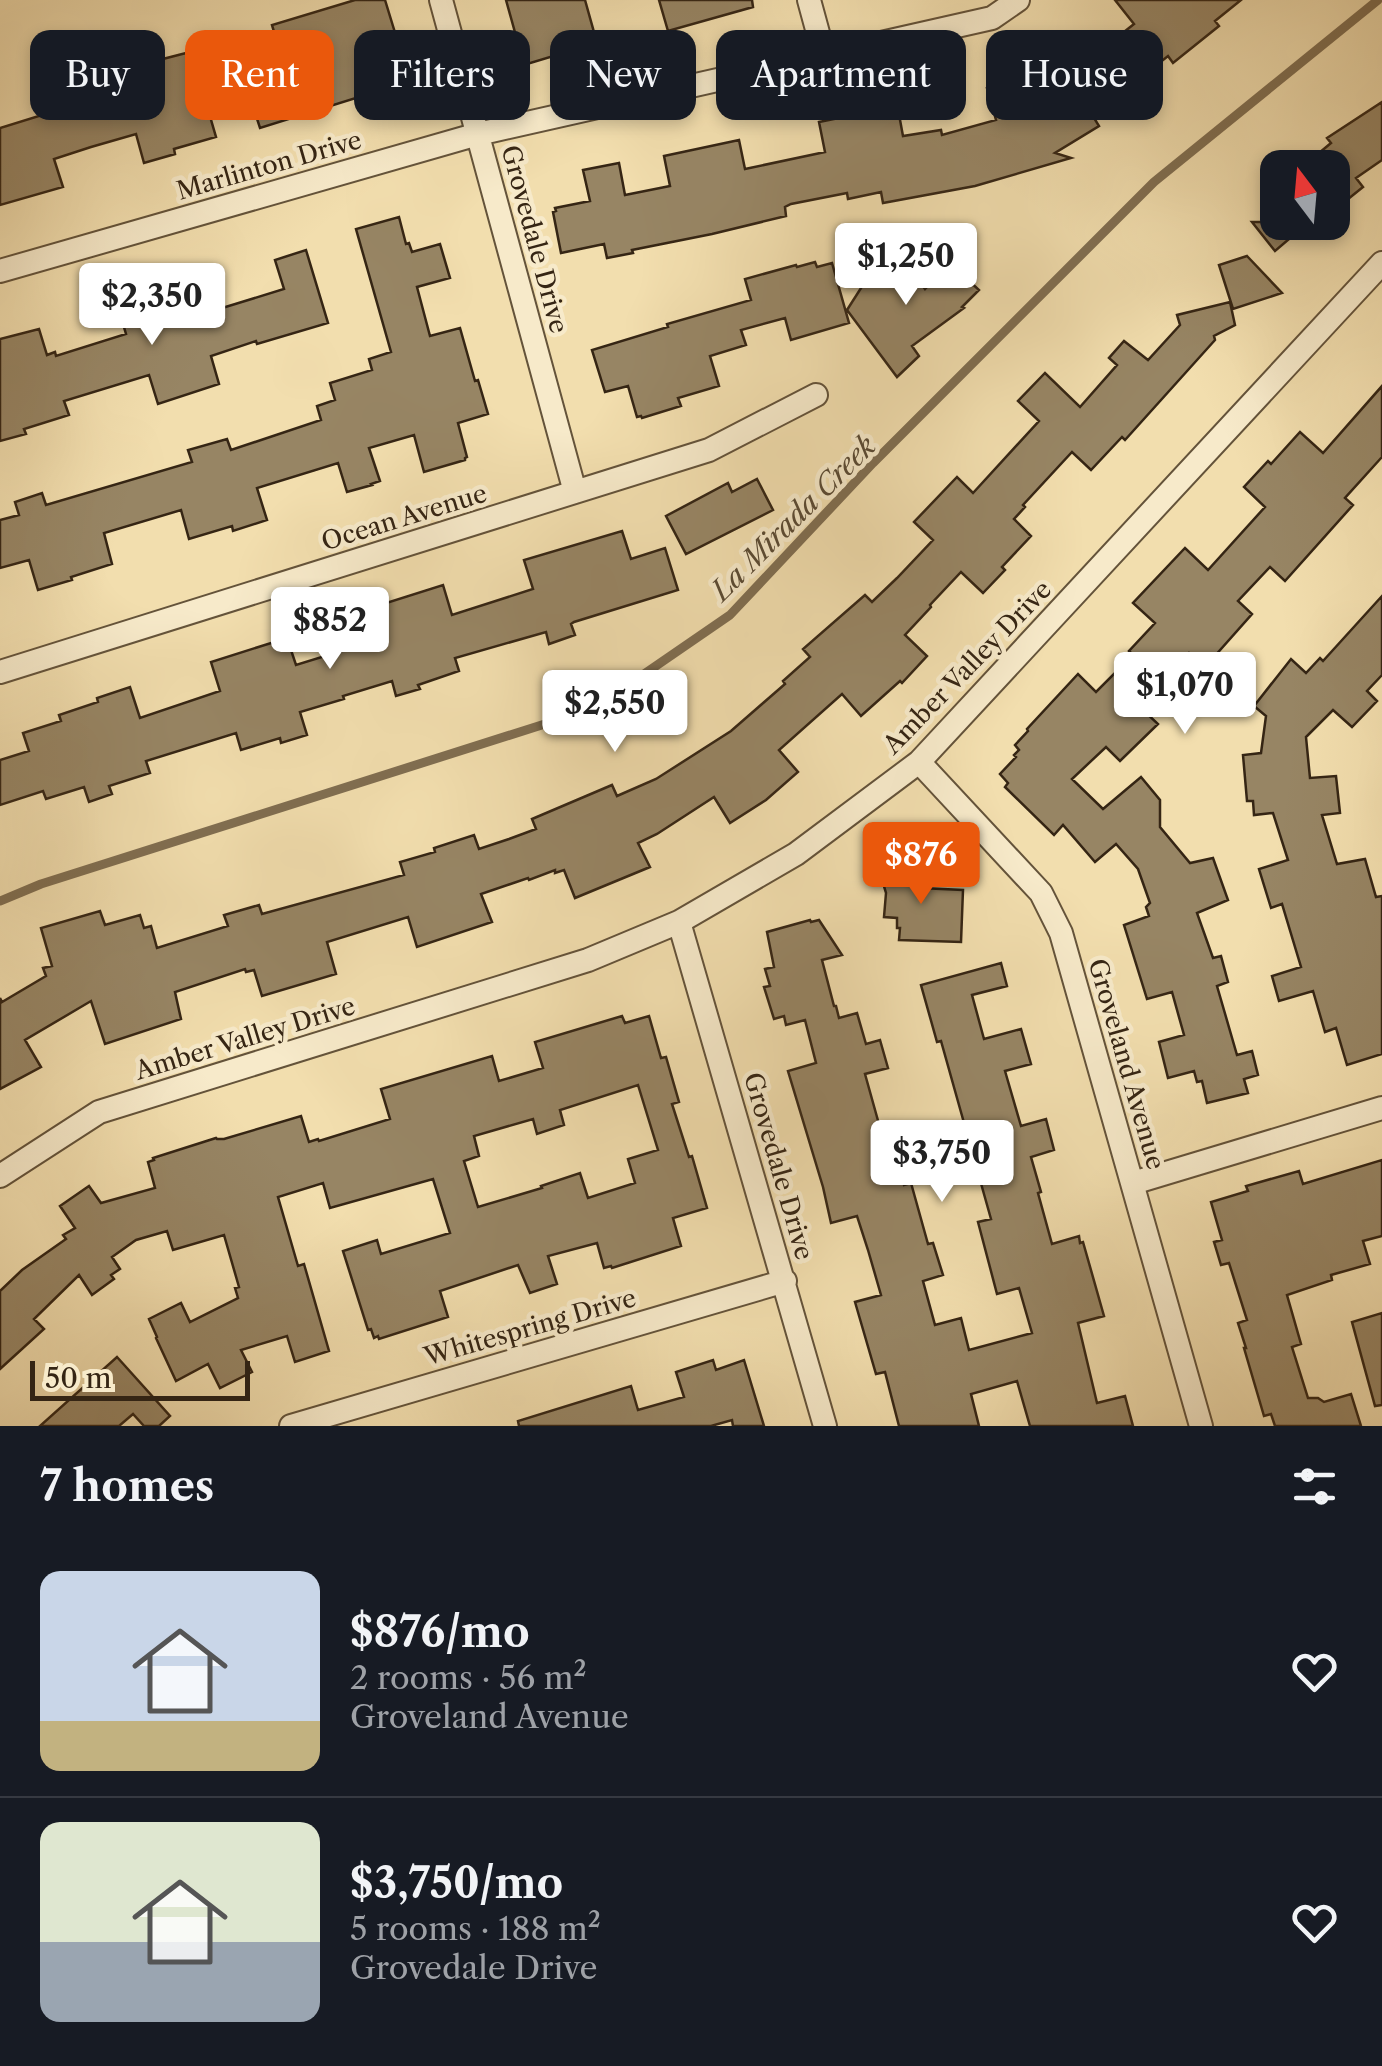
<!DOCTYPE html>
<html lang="en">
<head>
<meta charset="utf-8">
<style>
  :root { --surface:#171b24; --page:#20242c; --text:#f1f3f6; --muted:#9ea1a6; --line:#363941; --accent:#ea580c }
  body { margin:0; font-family:"Libre Caslon Text",serif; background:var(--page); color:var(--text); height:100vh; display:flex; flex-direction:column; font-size:38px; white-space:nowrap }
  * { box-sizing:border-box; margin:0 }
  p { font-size:32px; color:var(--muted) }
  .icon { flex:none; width:55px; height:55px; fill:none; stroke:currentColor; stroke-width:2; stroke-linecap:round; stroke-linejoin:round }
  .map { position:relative; height:1426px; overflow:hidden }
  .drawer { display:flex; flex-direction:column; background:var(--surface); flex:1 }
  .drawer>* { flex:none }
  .banner { position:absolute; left:30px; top:30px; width:1322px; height:90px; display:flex; gap:20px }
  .needle { width:65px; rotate:344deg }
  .buttons { position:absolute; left:1260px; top:150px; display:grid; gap:20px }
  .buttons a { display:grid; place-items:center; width:90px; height:90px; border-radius:20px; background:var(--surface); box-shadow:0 5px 15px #0003; font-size:50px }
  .scale { position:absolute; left:30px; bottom:25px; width:220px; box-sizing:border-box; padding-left:10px; border:5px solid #352514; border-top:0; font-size:28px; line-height:35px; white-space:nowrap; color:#352514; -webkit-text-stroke:8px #f7eaca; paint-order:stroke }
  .price { position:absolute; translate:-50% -85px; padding:0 22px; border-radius:10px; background:#fff; color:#222; font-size:32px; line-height:65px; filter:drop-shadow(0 2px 5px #0008) }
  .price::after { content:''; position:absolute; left:50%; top:60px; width:30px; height:22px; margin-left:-15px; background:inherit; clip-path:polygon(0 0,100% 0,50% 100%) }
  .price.selected { background:var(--accent); color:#fff }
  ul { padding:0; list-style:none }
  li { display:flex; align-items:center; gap:30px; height:250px; padding:0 40px }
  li+li { border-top:2px solid var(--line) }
  li span { display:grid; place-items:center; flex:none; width:280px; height:200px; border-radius:20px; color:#555 }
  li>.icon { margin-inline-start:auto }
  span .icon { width:120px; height:120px; fill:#fffc; stroke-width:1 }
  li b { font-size:42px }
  h2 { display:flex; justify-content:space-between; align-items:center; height:120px; padding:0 40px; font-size:42px }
  .pill { padding:0 35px; border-radius:20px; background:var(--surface); box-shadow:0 5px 15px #0003; font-size:35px; line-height:90px }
  .pill.selected { background:var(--accent); color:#fff }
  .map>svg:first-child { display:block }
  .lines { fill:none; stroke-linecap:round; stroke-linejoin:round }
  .stream { stroke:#806e51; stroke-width:9 }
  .building { fill:#978564; stroke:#352514; stroke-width:2.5; fill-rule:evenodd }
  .minor-casing { stroke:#64533a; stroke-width:26 }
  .minor { stroke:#f7eaca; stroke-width:22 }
  .labels { text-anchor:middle; stroke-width:9; stroke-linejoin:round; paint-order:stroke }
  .street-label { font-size:25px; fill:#352514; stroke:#f7eaca }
  .water-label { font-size:28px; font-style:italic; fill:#5a4a33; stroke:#f7eaca }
</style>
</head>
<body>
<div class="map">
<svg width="1382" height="1426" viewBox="0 0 1382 1426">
  <rect width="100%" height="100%" fill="#f2deae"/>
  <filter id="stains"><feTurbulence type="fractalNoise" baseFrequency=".002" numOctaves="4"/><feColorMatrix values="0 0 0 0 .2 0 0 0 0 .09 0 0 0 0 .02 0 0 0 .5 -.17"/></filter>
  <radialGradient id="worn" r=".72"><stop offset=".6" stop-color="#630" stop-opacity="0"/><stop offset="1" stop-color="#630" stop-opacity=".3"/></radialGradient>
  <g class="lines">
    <path class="stream" d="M0,901L41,884L548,723L634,681L730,615L873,463L1154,182L1378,0"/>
  </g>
  <path class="building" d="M355,0H385L400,49L398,50V53L363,64L372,93L260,128L249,94L207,106L216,137L174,149L175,154L144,163L136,134L91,147L54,159L63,187L0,205V128L110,94L107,83L161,68L159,60L186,53L190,65L232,53L233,56L277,42L272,25Z
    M506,0H585L597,43L527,64L524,56L521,54Z
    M659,0H752L753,7L668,31Z
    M1115,0H1241L1215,21L1219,26L1173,63L1168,56L1124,91L1125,93L1091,113L1099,126L1055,153L1071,158L975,186L883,203L881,192L848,199L847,193L791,204L785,207L786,216L712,234L632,250L633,253L607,258L604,244L561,253L553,212L556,211L555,208L590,201L583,170L619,163L625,195L670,186L664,156L739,140L745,169L825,152L819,122L888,108V110L898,109L903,136L941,130L942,135L996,120L987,88L1028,76L1024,68L1056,49L1071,74L1134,24Z
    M1382,102V160L1356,178L1363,187L1332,212V168H1301L1331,143L1327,138Z
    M399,217L406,244L409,243L412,252L440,244L450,278L417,287L430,336L460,328L475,381L478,380L488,414L458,423L467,457L465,458V460L424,472L414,435L369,448L380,481L371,484L372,485L347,492L338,463L257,488L267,520L233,531L232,526L189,539L181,510L104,533L112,564L71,577L72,580L38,590L29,560L0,568V520L19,515L15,502L42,493L46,505L192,462L188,450L227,439L231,450L321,420L317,406L335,400L330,383L372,370L369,359L391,352L356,229Z
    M1252,222H1309L1275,251Z
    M306,250L328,323L257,344L256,341L211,356L219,384L158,404L149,375L64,401L69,415L24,429L26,434L0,441V339L39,329L47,355L55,352L56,356L126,334L118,307L192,283L206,313L284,289L275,260Z
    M884,252L898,263L903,259L925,289L950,263L979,290L962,307L964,308L912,346L919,356L897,377L847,310Z
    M1247,256L1282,293L1233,309L1219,265Z
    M815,262L817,267L832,263L849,323L791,340L785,318L741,330L746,345L710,356L719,386L678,398L681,406L642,418L641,416L637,417L628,386L605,392L592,350L668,327L667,324L751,300L745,279L796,265L797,267Z
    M1230,302L1235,325L1214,336L1215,340L1125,440L1122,437L1091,470L1072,452L1023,505L1025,507L1014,519L1031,536L1002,567L1005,570L983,593L961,572L930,605L931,607L905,635L927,656L902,683L900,681L861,716L842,694L779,750L798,772L766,800L730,823L714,797L657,834L638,843L650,867L575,898L564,870L555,873V870L529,880L528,878L481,894L492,922L417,947L408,917L327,942L336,974L262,996L254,970L246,972L245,969L175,992L181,1019L105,1044L91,1001L25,1040L41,1067L0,1089V998L2,1002L46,976L43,968L52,966L41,928L100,911L105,925L140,915L144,928L151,926L157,948L228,926L224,915L259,905L262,914L404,875L400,862L435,852L434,848L474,835L479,849L509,839L536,829L532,819L612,785L617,796L656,779L731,731L785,684L783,681L810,657L803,649L865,595L872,602L897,578L933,540L914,522L957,477L973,493L1039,421L1018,401L1045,373L1080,407L1117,365L1109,358L1124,341L1148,360L1180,325L1177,315Z
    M1382,386V457L1345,498L1353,505L1285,581L1270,567L1238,601L1252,614L1205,667L1189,653L1150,696L1154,700L1144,711L1158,724L1120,761L1106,747L1072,779L1103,809L1141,777L1160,800V827L1190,863L1213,858L1228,900L1197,913L1213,958L1221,956L1228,982L1217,986L1237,1055L1252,1051L1258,1075L1244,1079L1248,1093L1207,1103L1202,1081L1197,1082L1194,1071L1168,1078L1159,1042L1184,1035L1172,992L1147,999L1124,925L1149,916L1146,907L1150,903L1138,869L1116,844L1095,862L1063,825L1054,835L1005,787L1008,783L1000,774L1016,757L1014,755L1019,750L1015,745L1028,731L1027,729L1078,674L1096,692L1133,655L1129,651L1155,623L1133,603L1185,548L1208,570L1265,507L1244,487L1268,461L1271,464L1300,432L1323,453Z
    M757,479L773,510L686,554L666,516L728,483L732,492Z
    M622,531L631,559L665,548L678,590L574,622L571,624L575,635L549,644L546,632L455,658L459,671L418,685L420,689L396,696L392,681L343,696L344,699L300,712L307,735L281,743L280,738L241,750L236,733L146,761L150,773L109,786L112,794L89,802L84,787L46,799L43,791L0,805V760L29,751L23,733L61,721L59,715L98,702L97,698L130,687L140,718L220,691L211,662L287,638L296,665L374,641L364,610L443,585L452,615L533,589L524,560Z
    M1382,596V675L1367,691L1377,701L1352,727L1333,710L1306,737L1310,778L1336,776L1340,813L1322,815L1337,864L1365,859L1376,897L1382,896V1054L1347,1065L1336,1028L1325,1032L1313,991L1279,1001L1272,976L1301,967L1282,904L1271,908L1259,869L1288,860L1273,813L1254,815L1253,801H1247L1243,755L1261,753L1266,716L1254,706L1291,659L1306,673L1320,658L1323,661Z
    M913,860L921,888L963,890L961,942L899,940L900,928H897V918L884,917L886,893L879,870Z
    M810,920L811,922L819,920L842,955L822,960L834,1006H836L839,1018L857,1013L866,1044L880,1040L888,1068L865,1074L894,1178L901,1176L904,1185L911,1183L928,1244L933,1243L943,1275L923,1281L935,1325L961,1318L969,1350L1032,1333L1019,1288L997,1294L978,1222L991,1219L941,1041L937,1042L921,985L1001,963L1007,986L972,995L984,1039L1021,1029L1031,1064L1005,1071L1021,1126L1046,1119L1054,1150L1031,1157L1041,1192L1038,1193L1052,1244L1079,1236L1080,1243L1083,1242L1104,1316L1078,1323L1097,1403L1125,1396L1133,1426H1030L1017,1381L971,1394L979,1426H899L885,1372L876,1374L855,1302L881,1295L868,1250L857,1216L831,1223L823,1187L788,1071L816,1063L805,1020L786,1025L784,1016L774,1019L764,987L770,986L765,969L774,967L767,932Z
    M622,1016L625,1023L649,1016L661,1058L666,1057L679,1102L672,1104L689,1157L692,1156L707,1208L673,1218L681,1246L612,1268L611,1266L604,1268L597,1243L548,1256L557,1284L530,1293L518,1265L440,1291L448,1317L379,1339L378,1336L374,1338L371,1329L368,1330L343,1251L377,1240L381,1254L450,1233L433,1179L330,1208L323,1183L278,1197L298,1266L304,1264L329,1351L295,1362L287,1336L241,1350L252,1372L220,1388L208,1364L176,1381L156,1338L157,1337L149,1319L181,1303L190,1322L238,1298L235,1288L239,1287L224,1235L173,1250L167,1231L136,1240L112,1257L120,1269L111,1275L114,1279L92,1295L79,1275L34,1319L44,1329L0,1369V1291L22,1270L66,1239L63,1235L75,1228L60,1206L89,1186L101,1203L155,1188L148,1162L154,1160L153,1158L216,1138L217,1139H224L301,1116L309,1142L318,1139L319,1141L390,1119L381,1089L492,1056L499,1081L543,1068L535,1042ZM638,1085L658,1150L628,1159L635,1183L588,1198L580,1173L541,1186L542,1188L478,1207L464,1161L479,1156L474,1136L533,1119L537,1134L564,1125L560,1110Z
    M1382,1160V1236L1363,1241L1370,1264L1331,1275L1332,1280L1287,1295L1301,1344L1292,1347L1308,1398H1318L1324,1402L1351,1394L1361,1426H1275L1271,1414L1264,1416L1244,1348H1246L1238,1323L1247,1320L1229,1263L1221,1265L1214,1242L1222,1240L1211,1202L1248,1191L1246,1186L1299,1171L1303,1184Z
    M1382,1313V1405L1375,1406L1352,1322Z
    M117,1357L170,1416L159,1426H144L133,1414L119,1426H40Z
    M713,1360L716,1370L744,1360L764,1426H733L732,1420L711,1426H519L518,1421L631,1386L638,1410L684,1397L676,1372Z"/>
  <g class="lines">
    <defs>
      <path id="minor" d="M441,0L575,492
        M809,0L824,55
        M0,271L478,134L992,18L1018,0
        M0,672L709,450L816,395
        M919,762L1041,893L1061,933L1201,1426
        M679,922L825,1426
        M0,1176L99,1112L588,960L679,922L796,854L919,762L1382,263
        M1133,1183L1382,1108
        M291,1426L785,1281"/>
    </defs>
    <use href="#minor" class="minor-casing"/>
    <use href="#minor" class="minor"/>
  </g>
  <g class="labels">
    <g class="street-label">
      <text transform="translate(269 165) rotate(-16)" y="9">Marlinton Drive</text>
      <text transform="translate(535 239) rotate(75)" y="9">Grovedale Drive</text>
      <text transform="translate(404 517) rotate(-17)" y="9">Ocean Avenue</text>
      <text transform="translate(967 667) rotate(-46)" y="9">Amber Valley Drive</text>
      <text transform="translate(245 1038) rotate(-17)" y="9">Amber Valley Drive</text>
      <text transform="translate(1127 1064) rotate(74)" y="9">Groveland Avenue</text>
      <text transform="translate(779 1166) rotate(74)" y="9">Grovedale Drive</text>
      <text transform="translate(530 1327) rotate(-16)" y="9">Whitespring Drive</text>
    </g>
    <g class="water-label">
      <text transform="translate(793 518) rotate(-45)" y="10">La Mirada Creek</text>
    </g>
  </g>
  <rect width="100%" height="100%" filter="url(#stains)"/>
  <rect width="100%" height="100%" fill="url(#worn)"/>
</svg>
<div class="buttons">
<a><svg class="needle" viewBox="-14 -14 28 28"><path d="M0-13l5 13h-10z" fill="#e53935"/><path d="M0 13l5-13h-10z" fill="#9ea1a6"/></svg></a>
</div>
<div class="scale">50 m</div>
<b class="price" style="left:906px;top:308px">$1,250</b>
<b class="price" style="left:152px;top:348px">$2,350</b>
<b class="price" style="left:330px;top:672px">$852</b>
<b class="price" style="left:1185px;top:737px">$1,070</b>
<b class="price" style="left:615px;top:755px">$2,550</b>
<b class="price selected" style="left:921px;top:907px">$876</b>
<b class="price" style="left:942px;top:1205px">$3,750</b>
<div class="banner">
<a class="pill">Buy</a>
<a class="pill selected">Rent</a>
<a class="pill">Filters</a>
<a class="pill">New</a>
<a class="pill">Apartment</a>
<a class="pill">House</a>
</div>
</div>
<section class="drawer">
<h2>7 homes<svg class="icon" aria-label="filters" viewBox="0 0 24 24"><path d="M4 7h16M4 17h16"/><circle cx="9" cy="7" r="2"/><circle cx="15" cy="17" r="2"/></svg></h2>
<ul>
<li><span style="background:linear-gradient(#c9d6e8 75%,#c2b280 0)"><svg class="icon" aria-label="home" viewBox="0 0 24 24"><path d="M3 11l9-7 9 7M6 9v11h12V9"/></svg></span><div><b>$876/mo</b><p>2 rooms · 56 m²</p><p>Groveland Avenue</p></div><svg class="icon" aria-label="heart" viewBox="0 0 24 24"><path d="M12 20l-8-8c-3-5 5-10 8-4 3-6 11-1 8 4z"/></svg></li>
<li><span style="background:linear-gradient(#dfe7d0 60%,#9aa5b1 0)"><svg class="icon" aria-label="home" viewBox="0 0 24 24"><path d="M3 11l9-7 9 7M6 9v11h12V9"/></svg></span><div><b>$3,750/mo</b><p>5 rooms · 188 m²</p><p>Grovedale Drive</p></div><svg class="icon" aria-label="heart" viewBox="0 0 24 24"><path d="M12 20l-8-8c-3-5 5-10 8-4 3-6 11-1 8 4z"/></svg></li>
</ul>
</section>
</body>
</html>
